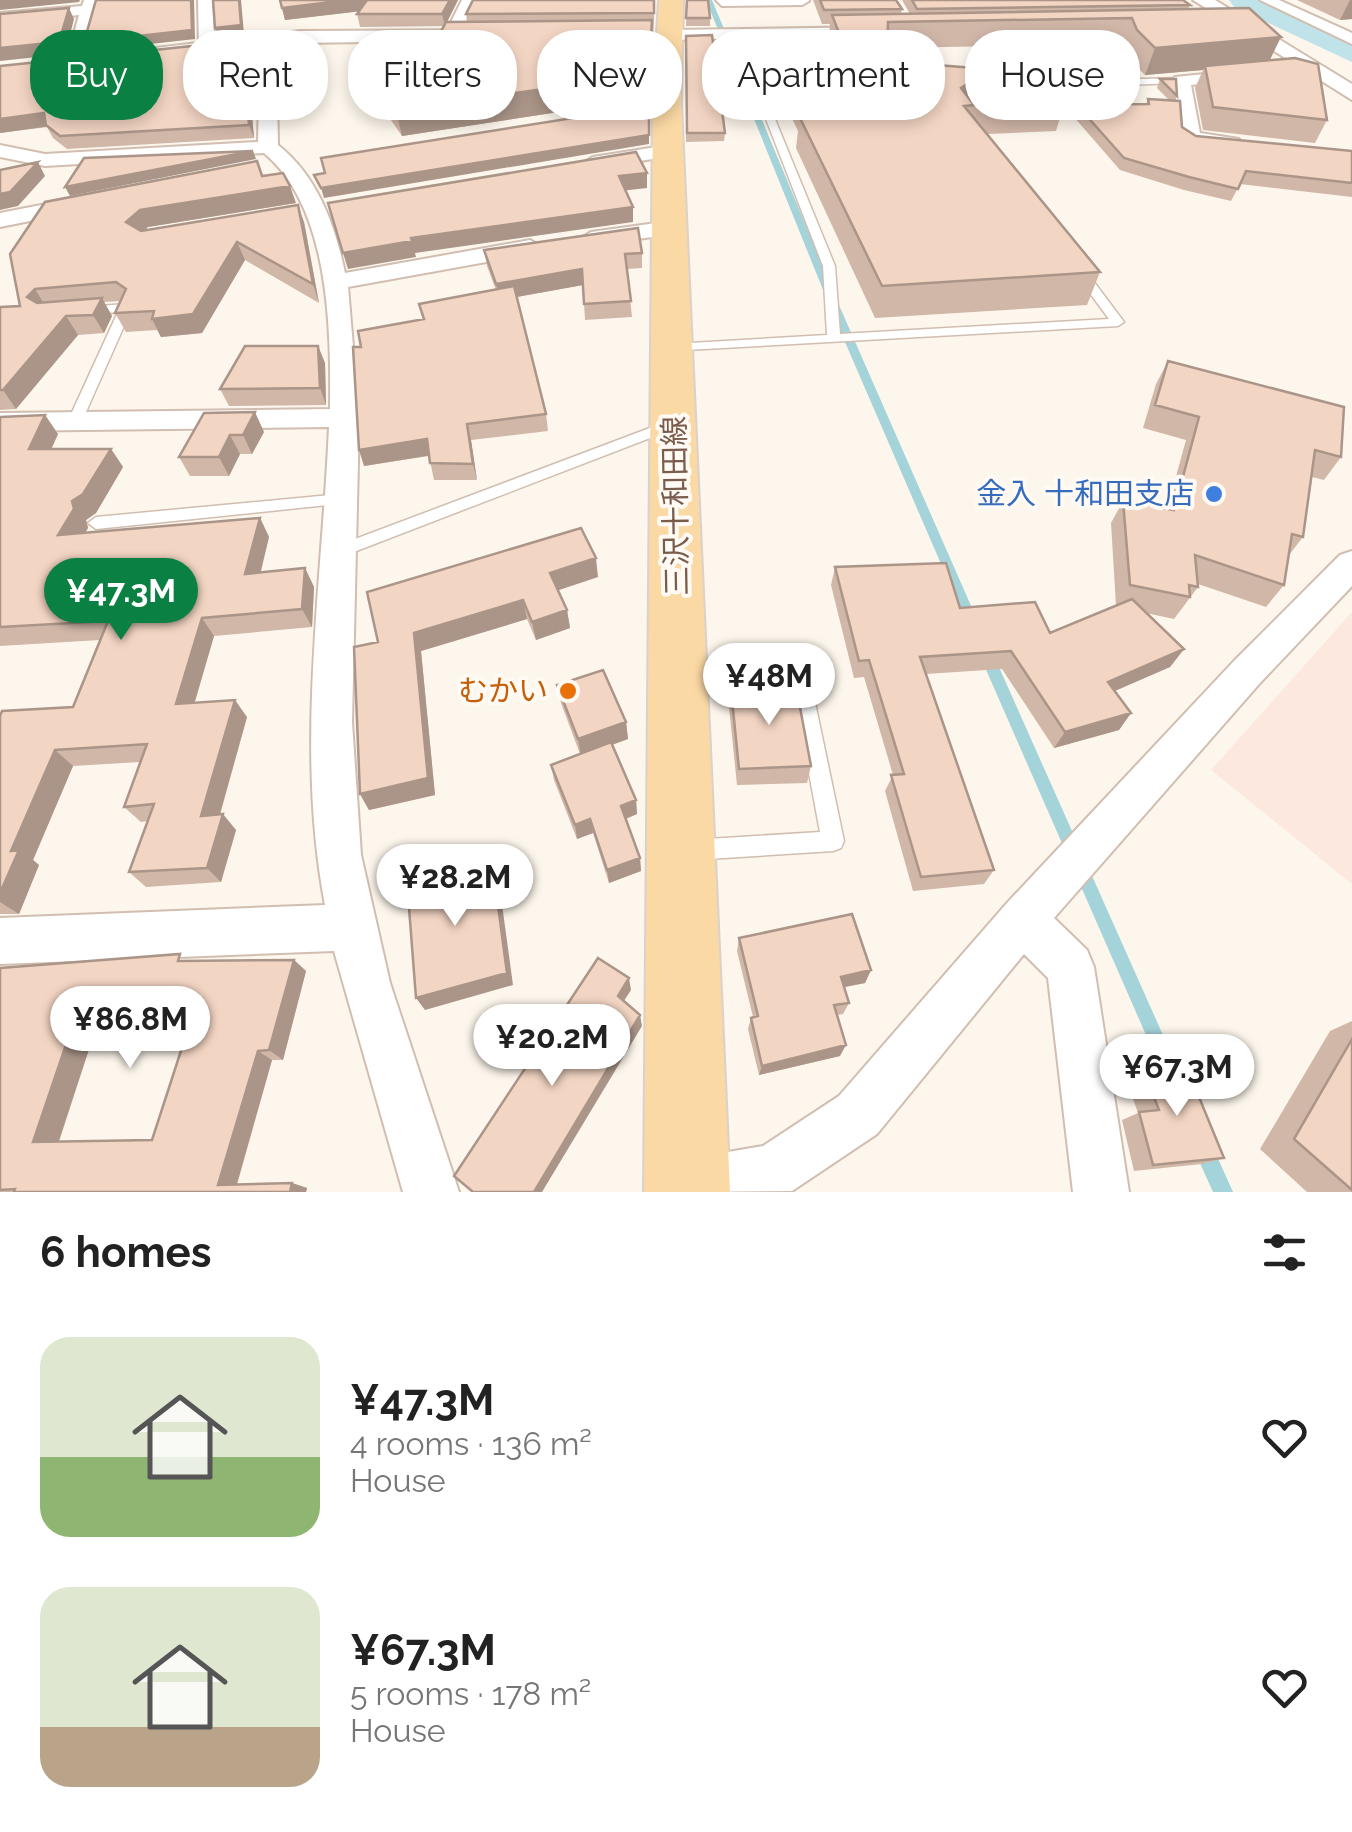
<!DOCTYPE html>
<html lang="en">
<head>
<meta charset="utf-8">
<style>
  :root { --surface:#fff; --page:#f6f6f6; --text:#222; --muted:#767676; --accent:#0b8043 }
  body { margin:0; font-family:Raleway,"Noto Sans JP",sans-serif; background:var(--page); color:var(--text); height:100vh; display:flex; flex-direction:column; font-size:38px; white-space:nowrap }
  * { box-sizing:border-box; margin:0 }
  p { font-size:32px; color:var(--muted) }
  .icon { flex:none; width:55px; height:55px; fill:none; stroke:currentColor; stroke-width:2; stroke-linecap:round; stroke-linejoin:round }
  .map { position:relative; height:1192px; overflow:hidden }
  .panel { display:flex; flex-direction:column; background:var(--surface); flex:1 }
  .panel>* { flex:none }
  .top-card { position:absolute; left:30px; top:30px; width:1292px; height:90px; display:flex; gap:20px }
  .price { position:absolute; translate:-50% -85px; padding:0 22px; border-radius:35px; background:#fff; color:#222; font-size:32px; line-height:65px; filter:drop-shadow(0 2px 5px #0008) }
  .price::after { content:''; position:absolute; left:50%; top:60px; width:30px; height:22px; margin-left:-15px; background:inherit; clip-path:polygon(0 0,100% 0,50% 100%) }
  .price.selected { background:var(--accent); color:#fff }
  ul { padding:0; list-style:none }
  li { display:flex; align-items:center; gap:30px; height:250px; padding:0 40px }
  li span { display:grid; place-items:center; flex:none; width:280px; height:200px; border-radius:30px; color:#555 }
  li>.icon { margin-inline-start:auto }
  span .icon { width:120px; height:120px; fill:#fffc; stroke-width:1 }
  li b { font-size:42px }
  h2 { display:flex; justify-content:space-between; align-items:center; height:120px; padding:0 40px; font-size:42px }
  .pill { padding:0 35px; border-radius:40px; background:var(--surface); box-shadow:0 5px 15px #0003; font-size:35px; line-height:90px }
  .pill.selected { background:var(--accent); color:#fff }
  .map>svg:first-child { display:block }
  .commercial { fill:#fde8e0 }
  .lines { fill:none; stroke-linecap:round; stroke-linejoin:round }
  .stream { fill:#a5d3da; fill-rule:evenodd }
  .river { fill:#bfe3e8; fill-rule:evenodd }
  .service-casing { stroke:#d1beb0; stroke-width:3 }
  .minor-casing { stroke:#d1beb0; stroke-width:4 }
  .tertiary-casing { stroke:#d1beb0; stroke-width:4 }
  .primary-casing { stroke:#dad1cd; stroke-width:4 }
  .service { fill:#fff; fill-rule:evenodd }
  .minor { fill:#fff; fill-rule:evenodd }
  .tertiary { fill:#fff; fill-rule:evenodd }
  .primary { fill:#fbd9a5; fill-rule:evenodd }
  .wall { fill:#d1b7a8; fill-rule:evenodd }
  .shaded-wall { fill:#aa9588 }
  .building { fill:#f3d5c3; stroke:#aa9588; stroke-width:2.5; fill-rule:evenodd }
  .shop-dot { fill:#3f7fe0; stroke:#fffaf3; stroke-width:4 }
  .food-dot { fill:#e8710a; stroke:#fffaf3; stroke-width:4 }
  .labels { text-anchor:middle; stroke-width:8; stroke-linejoin:round; paint-order:stroke }
  .shop-label { font-size:30px; fill:#366cbe; stroke:#fffaf3; text-anchor:end }
  .street-label { font-size:30px; fill:#7a5c4d; stroke:#fffaf3 }
  .food-label { font-size:30px; fill:#c56008; stroke:#fffaf3; text-anchor:end }
</style>
</head>
<body>
<div class="map">
<svg width="1352" height="1192" viewBox="0 0 1352 1192">
  <rect width="100%" height="100%" fill="#fdf6ec"/>
  <path class="commercial" d="M1352,612V884L1211,770Z"/>
  <g class="lines">
    <path class="stream" d="M706,0H712L842,312L979,624L978,628H968L967,624L832,312Z
      M987,651L992,652L994,656L1179,1071L1182,1077L1179,1083L1173,1086L1167,1083L980,656L982,652Z
      M1204,1140L1211,1143L1233,1192H1213L1194,1150L1197,1143Z"/>
    <path class="river" d="M1229,0H1271L1352,38V62L1234,7Z"/>
    <defs>
      <path id="service" d="M751,67L755,70L835,266L840,334L1109,319L1075,273L1081,269L1085,270L1124,322L1118,326L668,351L666,348L673,344L827,335L823,266L747,70Z
        M1180,78L1183,83L1026,88L1022,85L1026,82Z
        M126,304L132,308L82,421L75,426L70,424L68,421L118,312L86,315L80,311L86,307Z
        M671,420L676,422V428L346,555L340,557L332,551L334,547Z
        M341,494L347,495L349,499L347,503L96,529L88,523L96,517Z
        M800,666L807,669L809,674L844,841L841,848L833,851L692,860L684,857L681,850L684,843L692,840L820,832L792,682L683,688L676,686L674,680L676,674L683,672Z"/>
      <path id="minor" d="M84,0H98L80,67L66,63L79,15L0,23V13L82,6Z
        M198,0H212L215,48L207,53L199,48Z
        M462,0H476L458,39H446L444,36Z
        M716,0H809V1L802,5L722,6Z
        M1260,0H1279L1352,33V44Z
        M878,27L886,32L884,35L669,40L661,35L669,30Z
        M268,36L276,41L278,145C317,176 335,224 345,273L530,240L542,247L530,254L348,287L359,418L352,722L361,855L390,983L459,1192H403L334,951L0,964V918L325,905C295,749 322,585 329,427L0,431V413L330,409C331,329 330,208 264,153L45,166L0,157V145L45,154L258,142L260,41Z
        M1244,70L1250,71V79L1191,85L1200,133L1239,139V147L1184,142L1172,81L1175,77Z
        M669,145L679,151L676,155L593,169L583,163L593,157Z
        M82,197L93,204L90,209L0,227V213Z
        M671,221L679,223L682,228L679,233L591,246L580,239L591,232Z
        M1352,551V586L1260,683L1054,918L1087,950L1094,967L1129,1192H1073L1048,978L1024,954L877,1134L792,1191L662,1192L659,1187L668,1168L687,1159L763,1146L839,1096L1007,903L1234,661L1340,555Z"/>
      <path id="tertiary" d="M1193,0H1215L1352,84V100Z
        M498,30L505,32V40L300,43L155,60L145,54L155,48L300,31Z"/>
      <path id="primary" d="M659,0H683L681,104L730,1192H644L653,104Z"/>
    </defs>
    <use href="#service" class="service-casing"/>
    <use href="#minor" class="minor-casing"/>
    <use href="#tertiary" class="tertiary-casing"/>
    <use href="#primary" class="primary-casing"/>
    <use href="#service" class="service"/>
    <use href="#minor" class="minor"/>
    <use href="#tertiary" class="tertiary"/>
    <use href="#primary" class="primary"/>
  </g>
  <path class="wall" d="M280,0H458L447,22H467L466,14L655,0L650,98L402,136L391,120L385,95L410,90L444,26L360,27L357,14L359,11L285,20Z
    M687,0L710,18V26H686Z
    M813,0H896L902,9L901,14H910L902,0H1183L1190,5L1188,9L1270,60L1327,120L1315,143L1203,130L1195,88L1203,70L1145,75L1127,57L1123,44L887,48V61L1065,102L1056,131L987,134L1100,272L1087,305L875,318L796,148L798,131L768,68L770,41L829,38L830,24H822Z
    M1297,0H1352V19L1340,20Z
    M686,36L725,133L724,141L686,142Z
    M212,44L216,56L217,91L229,105L247,102L252,115L254,138L67,149L53,138L47,127L0,133V66Z
    M1160,79L1177,96L1175,101L1182,127L1196,136L1352,151V197L1240,184L1231,201L1184,190L1120,170L1073,116L1077,105L1146,104L1148,99L1170,101L1157,88Z
    M262,176L296,203L148,227L145,230L304,222L319,303L245,260L202,333L161,337L157,330L126,332L115,313L121,301L104,302L112,316L104,333L78,335L16,409L0,410V307L20,306L10,254Z
    M484,250L642,253V268L627,269L632,317L585,320L583,285L517,297L546,414L548,431L471,440L477,480H434L429,456L364,466L361,347L423,319L419,304L496,290L487,266Z
    M318,346L325,363L326,405L229,406L220,389Z
    M1168,361L1341,457L1324,480L1312,477L1303,537L1289,555L1284,585L1266,607L1198,584V587L1174,619L1146,613L1184,649L1170,667L1115,691L1131,713L1119,730L1054,748L1002,669L926,674L994,870L984,884L913,891L885,791L893,775L864,677L854,678L831,585L835,567L960,608L1050,633L1116,606L1111,523L1123,501L1167,509L1186,440L1143,428L1156,384Z
    M204,413L264,432L252,454H240L229,476H190L179,457Z
    M45,415L58,434L51,449H111L123,467L96,513L86,520L88,528L85,533L260,518L269,537L260,572L305,568L314,587L312,627L214,636L195,702L247,717L220,815L236,830L221,882L146,887L129,872L147,821L141,822L124,807L140,762L73,766L33,860L39,865L19,914H0V716L73,707L100,640L0,646V417Z
    M598,577L558,590L567,610L570,628L536,640L527,619L421,651L435,795L369,810L360,794L378,642Z
    M557,685L626,722L628,739L612,745L636,800L637,814L626,819L640,858L641,871L609,883L593,833L577,839L554,780L551,765L580,754L561,703Z
    M731,689L811,766L807,783L737,785L729,707Z
    M739,938L871,970L865,983L844,987L849,1003L843,1014L837,1015L840,1056L759,1075L748,1029L751,1018L753,1017L737,951Z
    M294,960L306,971L283,1060H272L237,1185L292,1183L307,1188L306,1192H0V968L189,961ZM186,1034L152,1140L59,1142L92,1040Z
    M1352,1021V1192H1307L1260,1149L1330,1031Z
    M1142,1067L1224,1158L1202,1164L1134,1171L1122,1120L1138,1113L1125,1076Z"/>
  <path class="shaded-wall" d="M0,0H80L79,2L0,10Z
    M191,0H194L195,39L88,51L84,42Z
    M239,0H241L244,34L218,37L215,28Z
    M348,0H369L371,10L285,20L282,8Z
    M450,0H458L445,26L442,14Z
    M1350,0H1352V19L1340,20Z
    M69,8L74,19L65,54L0,61V48Z
    M652,20L650,98L402,136L396,110Z
    M1281,37L1268,64L1205,66L1203,70L1145,75L1155,48Z
    M212,44L216,56L217,104L212,91Z
    M970,82L965,106L961,88Z
    M247,102L252,115L254,138L249,125Z
    M649,106V144L324,198L321,188Z
    M44,113L51,126L0,133V119Z
    M253,151L256,159L70,196L65,187Z
    M38,162L45,176L18,206L0,210V194Z
    M647,173V188L620,191L619,176Z
    M290,186L296,203L148,227L134,239L126,222L140,210Z
    M298,205L304,222L319,303L313,284Z
    M633,207V222L415,253L416,257L348,269L343,253L411,238Z
    M237,242L245,260L202,333L161,337L152,319Z
    M582,269L583,285L499,300L496,284Z
    M35,289L46,307L38,315L27,297Z
    M102,298L112,316L104,333L93,315Z
    M66,316L78,335L16,409L3,390Z
    M318,346L325,363L326,405L320,388Z
    M255,412L264,432L252,454L243,435Z
    M45,415L58,434L43,468L29,449Z
    M467,424L471,440L477,480L473,464Z
    M230,435L240,454L229,476L219,457Z
    M427,439L432,455L364,466L359,450Z
    M111,449L123,467L96,513L86,520L88,528L72,554L58,535L72,501Z
    M260,518L269,537L256,592L245,574Z
    M596,558L598,577L553,592L550,573Z
    M305,568L314,587L312,627L302,609Z
    M523,600L527,619L421,651L435,795L369,810L360,794L414,633Z
    M567,610L570,628L536,640L532,622Z
    M202,618L214,636L189,721L176,704Z
    M1184,649L1170,667L1096,699L1108,682Z
    M235,700L247,717L215,831L201,816Z
    M1131,713L1119,730L1054,748L1065,732Z
    M626,722L628,739L581,756L578,739Z
    M55,750L73,766L33,860L39,865L19,914L0,902V893L11,851Z
    M636,800L637,814L622,820L621,806Z
    M223,814L236,830L221,882L207,868Z
    M590,819L593,833L577,839L575,825Z
    M640,858L641,871L609,883L607,870Z
    M492,861L498,875L513,985L425,1010L416,998Z
    M294,960L306,971L283,1060L269,1050Z
    M871,970L865,983L835,989L841,977Z
    M629,978L631,990L620,1007L618,996Z
    M640,1015L642,1026L542,1192H534Z
    M71,1030L92,1040L56,1149L33,1142Z
    M846,1045L840,1056L759,1075L762,1066Z
    M258,1051L272,1060L235,1190L218,1185Z
    M292,1183L307,1188L306,1192H290Z"/>
  <path class="building" d="M96,0H191L192,30L84,42Z
    M213,0H239L241,25L215,28Z
    M280,0H348L282,8Z
    M367,0H450L442,14H357Z
    M473,0H654V13L466,14Z
    M687,0H708L710,18H686Z
    M820,0H896L902,9L824,10Z
    M912,0H1183L1190,5L917,9Z
    M69,8L59,42L0,48V14Z
    M1249,8L1281,37L1155,48L1137,30L1132,18L888,22L887,61L1037,73L1065,102L991,105L970,82L961,88L974,105L964,106L1100,272L882,286L800,118L809,117L770,41L841,38L832,15Z
    M652,20L649,74L396,110L385,95L410,90L446,22Z
    M712,35L725,133H687L686,36Z
    M212,44V91L224,90L226,105L247,102L249,125L60,136L46,125L44,113L0,119V66Z
    M1295,58L1318,64L1327,120L1213,107L1205,66Z
    M1160,79H1176L1177,96Z
    M1148,99L1180,101L1182,127L1196,136L1352,151V183L1246,171L1238,189L1189,177L1124,158L1077,105L1149,104Z
    M649,106V135L321,188L314,175L325,173L321,158Z
    M253,151L65,187L84,158Z
    M636,152L647,173L619,176L633,207L411,238L412,241L343,253L328,203Z
    M257,161L262,176L283,173L290,186L140,210L126,222L141,231L298,205L313,284L237,242L193,314L152,319L154,311L115,313L126,289L116,282L35,289L27,297L37,303L102,298L93,315L66,316L3,390H0V307L20,306L10,254L45,202Z
    M38,162L10,192L0,194V170Z
    M638,228L642,253L625,254L631,301L584,304L582,269L496,284L484,250Z
    M514,286L546,414L467,424L473,464L430,463L427,439L359,450L353,347H361L358,331L424,319L419,304Z
    M245,346H318L320,388L220,389Z
    M1168,361L1344,407L1341,457L1315,450L1303,537L1292,534L1284,585L1195,555L1198,587L1189,585L1190,597L1130,585L1123,501L1174,510L1199,417L1155,405Z
    M255,412L243,435H230L219,457H179L204,413Z
    M45,415L29,449H111L83,494L72,501L74,509L58,535L260,518L245,574L305,568L302,609L202,618L176,704L235,700L201,816L223,814L207,868L129,872L154,804L124,807L147,744L55,750L11,851L19,850L0,893V716L2,711L73,707L108,621L0,627V417Z
    M581,528L596,558L550,573L567,610L532,622L523,600L414,633L428,778L360,794L354,647L378,642L367,592Z
    M946,563L960,608L1035,602L1050,633L1132,599L1184,649L1108,682L1131,713L1065,732L1011,651L920,657L994,870L921,877L891,775L904,774L869,660L859,661L835,567Z
    M603,670L626,722L578,739L557,685Z
    M796,686L811,766L739,769L731,689Z
    M611,742L636,800L621,806L640,858L607,870L590,819L575,825L551,765Z
    M492,861L507,973L416,998L407,882Z
    M852,914L871,970L841,977L849,1003L834,1005L846,1045L762,1066L751,1018L758,1016L739,938Z
    M180,954L178,961L294,960L269,1050L258,1051L218,1185L292,1183L290,1192H14L15,1189L0,1190V968ZM190,1023L152,1140L33,1142L71,1030Z
    M598,958L629,978L618,996L640,1015L534,1192H473L454,1176Z
    M1352,1039V1190L1294,1139Z
    M1185,1063L1224,1158L1153,1165L1139,1112L1159,1110L1142,1067Z"/>
  <circle class="shop-dot" cx="1214" cy="494" r="10"/>
  <circle class="food-dot" cx="568" cy="691" r="10"/>
  <g class="labels">
    <g class="shop-label">
      <text x="1194" y="504">金入 十和田支店</text>
    </g>
    <g class="street-label">
      <text transform="translate(676 506) rotate(-91)" y="10">三沢十和田線</text>
    </g>
    <g class="food-label">
      <text x="548" y="701">むかい</text>
    </g>
  </g>
</svg>
<b class="price selected" style="left:121px;top:643px">¥47.3M</b>
<b class="price" style="left:769px;top:728px">¥48M</b>
<b class="price" style="left:455px;top:929px">¥28.2M</b>
<b class="price" style="left:130px;top:1071px">¥86.8M</b>
<b class="price" style="left:552px;top:1089px">¥20.2M</b>
<b class="price" style="left:1177px;top:1119px">¥67.3M</b>
<div class="top-card">
<a class="pill selected">Buy</a>
<a class="pill">Rent</a>
<a class="pill">Filters</a>
<a class="pill">New</a>
<a class="pill">Apartment</a>
<a class="pill">House</a>
</div>
</div>
<section class="panel">
<h2>6 homes<svg class="icon" aria-label="filters" viewBox="0 0 24 24"><path d="M4 7h16M4 17h16"/><circle cx="9" cy="7" r="2"/><circle cx="15" cy="17" r="2"/></svg></h2>
<ul>
<li><span style="background:linear-gradient(#dfe7d0 60%,#8fb573 0)"><svg class="icon" aria-label="home" viewBox="0 0 24 24"><path d="M3 11l9-7 9 7M6 9v11h12V9"/></svg></span><div><b>¥47.3M</b><p>4 rooms · 136 m²</p><p>House</p></div><svg class="icon" aria-label="heart" viewBox="0 0 24 24"><path d="M12 20l-8-8c-3-5 5-10 8-4 3-6 11-1 8 4z"/></svg></li>
<li><span style="background:linear-gradient(#dfe7d0 70%,#b9a48a 0)"><svg class="icon" aria-label="home" viewBox="0 0 24 24"><path d="M3 11l9-7 9 7M6 9v11h12V9"/></svg></span><div><b>¥67.3M</b><p>5 rooms · 178 m²</p><p>House</p></div><svg class="icon" aria-label="heart" viewBox="0 0 24 24"><path d="M12 20l-8-8c-3-5 5-10 8-4 3-6 11-1 8 4z"/></svg></li>
</ul>
</section>
</body>
</html>
